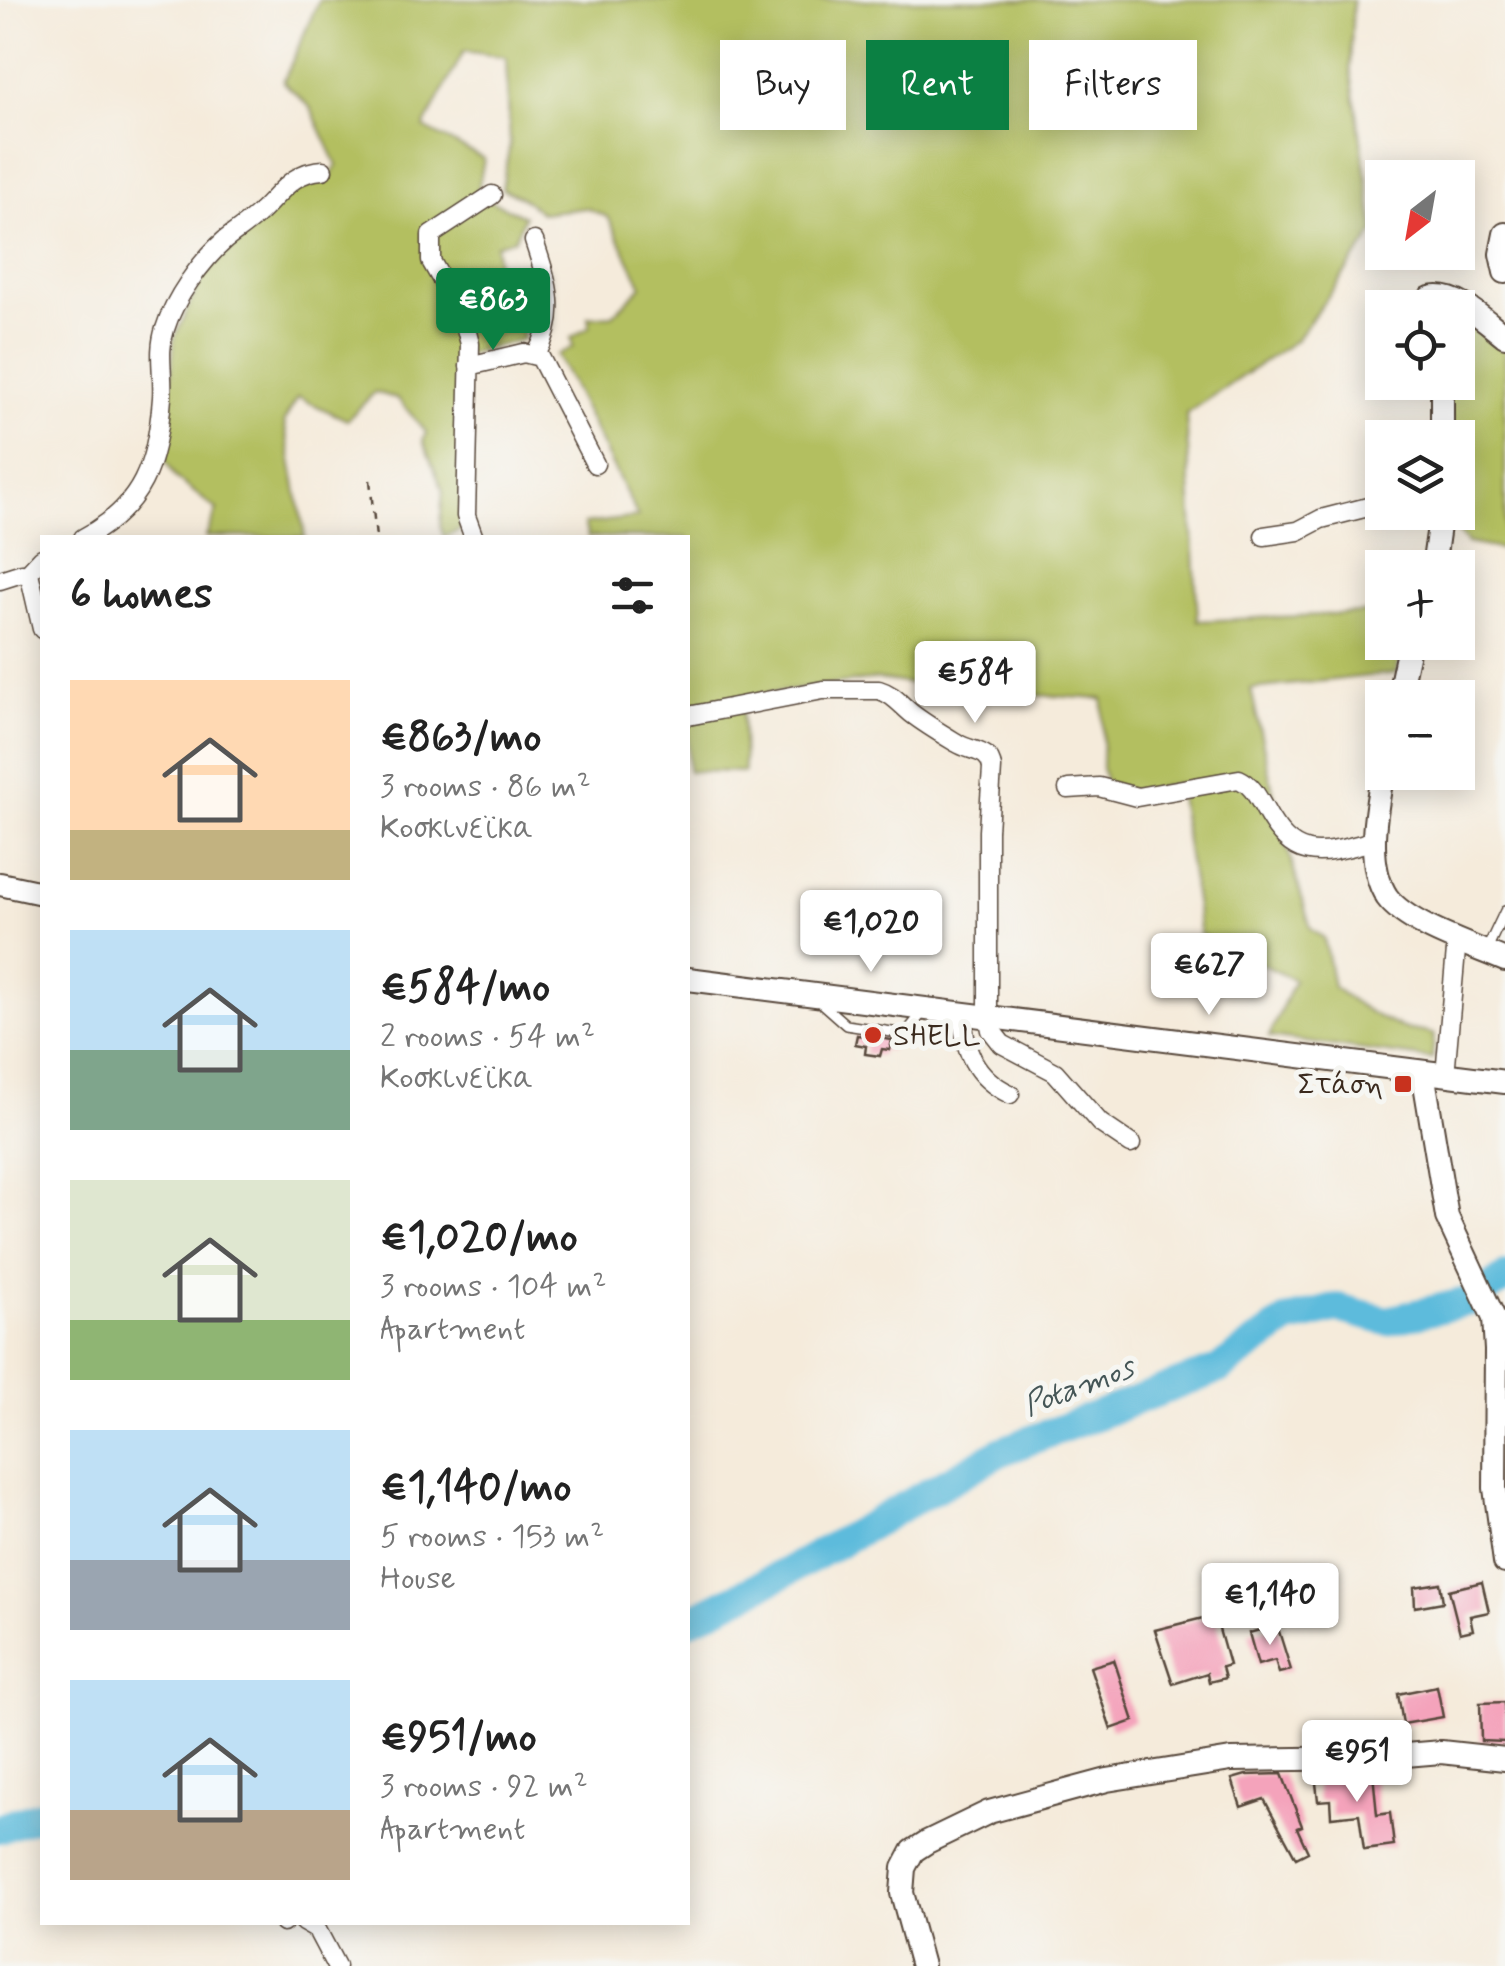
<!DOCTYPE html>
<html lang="en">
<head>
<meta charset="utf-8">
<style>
  :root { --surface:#fff; --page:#f6f6f6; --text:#222; --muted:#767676; --accent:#0b8043 }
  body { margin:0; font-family:Mynerve,sans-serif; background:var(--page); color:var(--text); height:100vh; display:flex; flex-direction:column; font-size:38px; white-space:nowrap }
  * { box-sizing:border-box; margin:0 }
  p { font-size:32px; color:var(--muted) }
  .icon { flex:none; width:55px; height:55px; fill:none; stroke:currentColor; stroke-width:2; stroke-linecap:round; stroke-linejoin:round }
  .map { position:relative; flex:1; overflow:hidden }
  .details { position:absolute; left:40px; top:535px; width:650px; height:1390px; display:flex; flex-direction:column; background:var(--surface); border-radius:0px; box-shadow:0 5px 25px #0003 }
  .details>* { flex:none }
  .hud { position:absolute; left:720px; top:40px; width:635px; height:90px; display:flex; gap:20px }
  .needle { width:65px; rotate:211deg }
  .buttons { position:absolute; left:1365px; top:160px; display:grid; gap:20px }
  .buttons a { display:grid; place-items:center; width:110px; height:110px; border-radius:0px; background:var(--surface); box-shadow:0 5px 25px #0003; font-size:50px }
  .price { position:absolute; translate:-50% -85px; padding:0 22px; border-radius:10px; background:#fff; color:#222; font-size:32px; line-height:65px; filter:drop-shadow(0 2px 5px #0008) }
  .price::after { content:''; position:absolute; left:50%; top:60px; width:30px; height:22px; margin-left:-15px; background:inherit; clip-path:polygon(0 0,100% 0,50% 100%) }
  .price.current { background:var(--accent); color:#fff }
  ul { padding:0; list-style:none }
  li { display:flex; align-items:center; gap:30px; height:250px; padding:0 30px }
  li span { display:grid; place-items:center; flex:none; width:280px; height:200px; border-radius:0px; color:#555 }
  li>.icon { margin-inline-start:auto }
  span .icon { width:120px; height:120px; fill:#fffc; stroke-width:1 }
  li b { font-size:42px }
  h2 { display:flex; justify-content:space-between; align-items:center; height:120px; padding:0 30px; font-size:42px }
  .chip { padding:0 35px; border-radius:0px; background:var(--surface); box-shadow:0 5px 25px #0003; font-size:35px; line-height:90px }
  .chip.current { background:var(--accent); color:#fff }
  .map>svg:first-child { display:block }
  .green { fill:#b3bf61; stroke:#777440; stroke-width:2.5 }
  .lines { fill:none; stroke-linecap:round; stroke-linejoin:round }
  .river { stroke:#5dbbdc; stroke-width:30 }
  .building { fill:#f4a3bb }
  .lane-casing { stroke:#57473a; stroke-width:12 }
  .street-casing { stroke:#57473a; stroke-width:21 }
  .secondary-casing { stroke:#57473a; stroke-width:26 }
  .path { stroke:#57473a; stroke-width:2.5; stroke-dasharray:8 8; stroke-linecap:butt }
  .lane { stroke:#fff; stroke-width:9 }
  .street { stroke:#fff; stroke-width:18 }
  .secondary { stroke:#fff; stroke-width:22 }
  .poi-dot { fill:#c8321e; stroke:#f6f6f2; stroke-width:4 }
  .labels { text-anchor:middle; stroke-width:10; stroke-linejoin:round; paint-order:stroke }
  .poi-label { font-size:30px; fill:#3b2a1e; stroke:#f6f6f2; text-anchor:start }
  .water-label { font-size:32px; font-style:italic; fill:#455657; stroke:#f6f6f2 }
</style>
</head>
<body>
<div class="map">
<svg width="1505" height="1966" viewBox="0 0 1505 1966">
  <rect width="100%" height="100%" fill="#f6f6f2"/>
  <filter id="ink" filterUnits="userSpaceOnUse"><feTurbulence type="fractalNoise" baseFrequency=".01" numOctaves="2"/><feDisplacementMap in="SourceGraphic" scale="20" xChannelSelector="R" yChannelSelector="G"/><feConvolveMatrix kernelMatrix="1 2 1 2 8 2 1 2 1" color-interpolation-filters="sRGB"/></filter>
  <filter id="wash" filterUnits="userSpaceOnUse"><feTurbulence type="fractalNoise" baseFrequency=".0048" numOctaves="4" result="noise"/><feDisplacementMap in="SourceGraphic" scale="40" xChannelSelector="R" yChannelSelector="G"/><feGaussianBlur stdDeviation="2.25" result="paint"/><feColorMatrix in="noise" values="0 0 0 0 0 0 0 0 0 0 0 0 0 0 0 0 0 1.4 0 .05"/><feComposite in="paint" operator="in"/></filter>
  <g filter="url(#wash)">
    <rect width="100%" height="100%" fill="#f5ebdb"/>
    <path class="green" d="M319,0H1353L1350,67L1375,232L1296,340L1186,414L1198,621L1382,612V642L1404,643L1396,673L1251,689L1279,819L1311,929L1324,938L1333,987C1355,1003 1377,1019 1403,1028C1414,1032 1423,1030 1434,1035L1432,1059L1269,1037L1294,980L1200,934L1177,783L1136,793L1106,783L1102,768L1103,699L964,691L876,679L742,697L744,772L688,771V538L588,537L584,524L638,517L557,355L573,347L571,338L590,326L588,317L613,315L642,286L608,217L586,208L541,213L521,197L502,189L510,143L506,57L464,51L424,128L484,159L477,195L524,216L515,238L496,245L497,272L481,279L484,315L518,309L523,339L464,355L461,530L444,537L440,526L443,491L423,441L426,432L398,399L375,392L347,420L298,397L284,421L305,537H206L217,510L176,478L165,460L174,339L204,273L309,175L329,179L337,165L310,107L283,82Z
      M1441,296L1474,313L1505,336V550L1467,543L1445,513L1458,512V438L1442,437V383L1458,382V308H1423L1430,298Z"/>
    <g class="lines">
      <path class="river" d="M688,1621L783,1574L1002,1451L1219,1369L1287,1321L1338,1308L1387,1321L1474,1300L1505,1277
        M0,1828L42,1814"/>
    </g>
    <g id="blocks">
      <path class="building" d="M857,1035L892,1040L890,1050L882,1049L880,1056L865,1054L866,1046L855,1044Z
        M1482,1582L1489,1612L1470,1616L1473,1630L1460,1633L1449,1590Z
        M1440,1583L1443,1602L1415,1607L1414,1587Z
        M1215,1615L1229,1665L1222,1667L1225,1678L1209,1682L1207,1673L1173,1684L1155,1630Z
        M1277,1625L1291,1670L1279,1673L1275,1660L1258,1665L1249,1633Z
        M1114,1660L1134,1721L1111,1729L1090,1667Z
        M1437,1686L1443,1717L1403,1724L1398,1694Z
        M1505,1702V1742L1481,1741L1480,1703Z
        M1373,1773L1377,1815L1390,1813L1394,1846L1364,1850L1359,1814L1331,1817L1330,1800L1318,1801L1315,1774Z
        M1282,1774L1302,1826L1297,1828L1308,1852L1296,1858L1264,1799L1241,1807L1232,1779L1246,1775Z"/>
    </g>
  </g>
  <g filter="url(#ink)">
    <use href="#blocks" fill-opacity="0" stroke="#57473a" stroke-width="2.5"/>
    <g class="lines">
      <defs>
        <path id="lane" d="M1487,949L1505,911
          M820,1002L846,1025L905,1034L924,1011"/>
        <path id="street" d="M534,241C548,283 559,315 536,355
          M469,366L524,353L540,357L595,464
          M1264,536L1298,531L1321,519L1368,507H1382
          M83,538C143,507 157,463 162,398C164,375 157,352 165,329C174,299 201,261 225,240C235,232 246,225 256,216C278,197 291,171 323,170
          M474,538L466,516L470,344L463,317L431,261V235L492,195
          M27,574L42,558
          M0,580L22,573L30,577L42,629
          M688,716L823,690H879C893,694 900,704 911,713C925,724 942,734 957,743C971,752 990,749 992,768L988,831V1016L991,1030L1002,1044L1055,1072L1100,1123L1131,1144
          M1068,789L1099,787L1137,797L1239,779C1252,785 1257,796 1264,808C1295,866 1320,855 1376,840
          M962,1013C964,1050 974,1077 1010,1094
          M1445,1075L1457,939
          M303,1922L317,1930L336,1966
          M283,1923L284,1922"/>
        <path id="secondary" d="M1505,234L1501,254L1505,272
          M1423,308L1430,298C1455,291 1486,321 1505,336
          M1442,438V382
          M1433,568L1441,512
          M1398,698L1410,642
          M1383,772C1376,808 1365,864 1387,897C1407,925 1473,946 1505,960
          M0,884L42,893
          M688,979L1505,1082
          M1423,1072L1447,1217L1494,1318L1496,1350L1495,1488L1505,1562
          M922,1966L902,1893L904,1868L913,1851L927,1842L989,1812L1107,1780L1231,1760L1370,1758L1441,1752L1505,1759"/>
      </defs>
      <use href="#lane" class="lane-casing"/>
      <use href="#street" class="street-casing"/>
      <use href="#secondary" class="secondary-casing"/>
      <path class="path" d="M370,480L376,538"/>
      <use href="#lane" class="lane"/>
      <use href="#street" class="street"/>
      <use href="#secondary" class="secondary"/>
    </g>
  </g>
  <g class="poi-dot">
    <circle cx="873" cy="1035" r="10"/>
    <rect x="1393" y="1074" width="20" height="20" rx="5"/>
  </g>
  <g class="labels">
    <g class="poi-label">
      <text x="893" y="1045">SHELL</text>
      <text x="1383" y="1094" text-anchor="end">Στάση</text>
    </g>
    <g class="water-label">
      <text transform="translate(1078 1385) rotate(-21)" y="11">Potamos</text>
    </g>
  </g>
</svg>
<div class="buttons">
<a><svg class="needle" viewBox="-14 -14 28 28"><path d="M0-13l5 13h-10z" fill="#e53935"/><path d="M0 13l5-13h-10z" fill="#767676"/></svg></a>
<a><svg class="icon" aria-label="locate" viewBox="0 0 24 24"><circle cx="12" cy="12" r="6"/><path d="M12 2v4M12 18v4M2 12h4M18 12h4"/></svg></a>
<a><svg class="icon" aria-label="layers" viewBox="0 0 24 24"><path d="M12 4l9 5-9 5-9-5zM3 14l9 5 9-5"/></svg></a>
<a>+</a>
<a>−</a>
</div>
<b class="price current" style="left:493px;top:353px">€863</b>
<b class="price" style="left:975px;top:726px">€584</b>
<b class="price" style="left:871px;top:975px">€1,020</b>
<b class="price" style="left:1209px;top:1018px">€627</b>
<b class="price" style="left:1270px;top:1648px">€1,140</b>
<b class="price" style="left:1357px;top:1805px">€951</b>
<div class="hud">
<a class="chip">Buy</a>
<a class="chip current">Rent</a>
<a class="chip">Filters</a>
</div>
<section class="details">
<h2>6 homes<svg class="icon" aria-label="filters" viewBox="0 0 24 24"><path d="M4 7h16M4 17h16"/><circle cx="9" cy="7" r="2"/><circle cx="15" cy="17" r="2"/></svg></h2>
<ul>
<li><span style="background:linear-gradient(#ffd9b3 75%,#c2b280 0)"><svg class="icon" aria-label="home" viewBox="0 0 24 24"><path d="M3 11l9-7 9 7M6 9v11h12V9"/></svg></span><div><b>€863/mo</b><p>3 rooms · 86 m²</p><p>Κοσκινεϊκα</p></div></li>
<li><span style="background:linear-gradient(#bfe0f5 60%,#7fa58c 0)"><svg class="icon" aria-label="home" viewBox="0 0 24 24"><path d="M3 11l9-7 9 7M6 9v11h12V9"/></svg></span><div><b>€584/mo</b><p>2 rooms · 54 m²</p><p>Κοσκινεϊκα</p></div></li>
<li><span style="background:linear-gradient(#dfe7d0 70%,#8fb573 0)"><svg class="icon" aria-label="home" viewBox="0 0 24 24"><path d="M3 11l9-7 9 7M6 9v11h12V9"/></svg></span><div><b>€1,020/mo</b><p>3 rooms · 104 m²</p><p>Apartment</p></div></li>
<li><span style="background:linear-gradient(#bfe0f5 65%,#9aa5b1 0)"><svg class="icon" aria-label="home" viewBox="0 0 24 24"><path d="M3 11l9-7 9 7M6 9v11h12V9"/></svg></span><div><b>€1,140/mo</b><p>5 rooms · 153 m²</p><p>House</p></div></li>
<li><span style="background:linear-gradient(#bfe0f5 65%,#b9a48a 0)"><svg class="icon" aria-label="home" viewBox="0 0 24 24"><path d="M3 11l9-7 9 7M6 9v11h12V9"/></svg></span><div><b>€951/mo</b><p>3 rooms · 92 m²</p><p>Apartment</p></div></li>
</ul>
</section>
</div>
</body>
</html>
